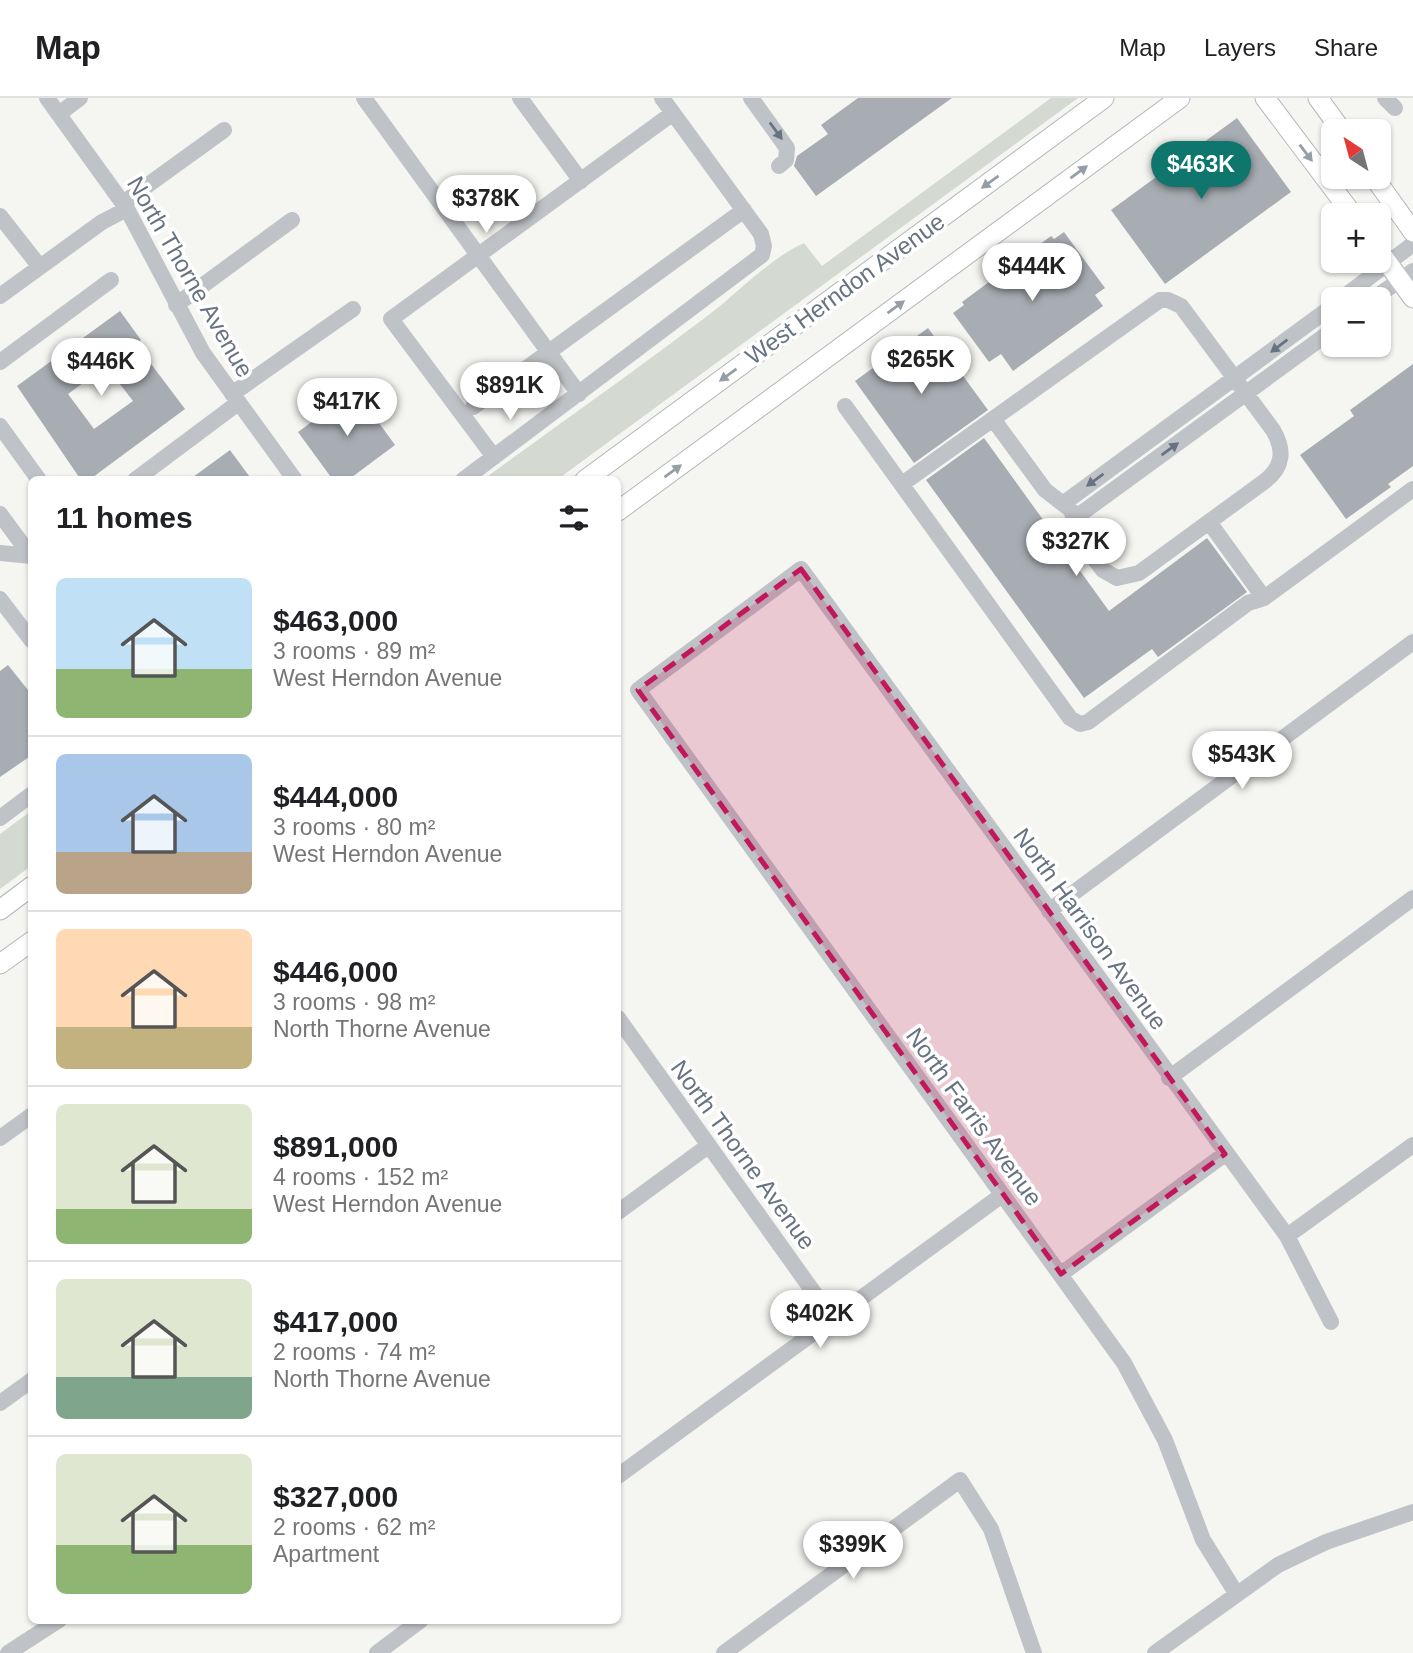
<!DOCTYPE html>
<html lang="en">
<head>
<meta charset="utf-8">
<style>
  :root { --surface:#fff; --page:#f2f2f2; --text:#202124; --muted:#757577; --line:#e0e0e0; --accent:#0f766e }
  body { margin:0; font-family:Helvetica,sans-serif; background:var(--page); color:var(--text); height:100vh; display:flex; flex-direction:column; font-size:26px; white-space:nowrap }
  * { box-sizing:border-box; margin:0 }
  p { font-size:23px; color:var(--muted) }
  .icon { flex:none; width:38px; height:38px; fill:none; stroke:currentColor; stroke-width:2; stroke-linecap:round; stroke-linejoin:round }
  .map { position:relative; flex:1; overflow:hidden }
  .drawer { position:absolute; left:28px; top:378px; width:593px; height:1148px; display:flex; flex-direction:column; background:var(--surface); border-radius:10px; box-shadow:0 2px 5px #0004 }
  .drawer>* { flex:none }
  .needle { width:46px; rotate:324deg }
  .buttons { position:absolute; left:1321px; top:21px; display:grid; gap:14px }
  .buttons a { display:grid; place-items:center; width:70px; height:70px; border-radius:10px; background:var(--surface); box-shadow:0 2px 5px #0004; font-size:35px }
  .price { position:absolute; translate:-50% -60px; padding:0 16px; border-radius:24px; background:#fff; color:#222; font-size:23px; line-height:46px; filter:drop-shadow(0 2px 4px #0008) }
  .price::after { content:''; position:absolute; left:50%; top:42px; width:21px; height:16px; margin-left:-10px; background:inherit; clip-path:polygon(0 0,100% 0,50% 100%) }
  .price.current { background:var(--accent); color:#fff }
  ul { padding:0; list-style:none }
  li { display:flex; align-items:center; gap:21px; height:175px; padding:0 28px }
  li+li { border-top:2px solid var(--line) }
  li span { display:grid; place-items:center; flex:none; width:196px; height:140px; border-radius:10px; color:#555 }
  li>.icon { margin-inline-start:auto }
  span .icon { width:84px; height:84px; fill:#fffc; stroke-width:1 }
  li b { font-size:30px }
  h2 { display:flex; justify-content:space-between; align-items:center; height:84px; padding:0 28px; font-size:30px }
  header { display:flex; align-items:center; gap:42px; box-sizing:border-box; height:98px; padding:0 35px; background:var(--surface); border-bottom:2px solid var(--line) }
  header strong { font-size:33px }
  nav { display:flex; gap:38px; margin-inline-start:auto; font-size:24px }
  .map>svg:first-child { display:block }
  .green { fill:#d4dad2 }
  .building { fill:#a7adb3; fill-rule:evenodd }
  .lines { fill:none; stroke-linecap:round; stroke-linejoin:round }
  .major-casing { stroke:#b3b6ba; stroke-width:21 }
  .minor { stroke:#bfc2c6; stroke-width:16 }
  .major { stroke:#fff; stroke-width:19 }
  .oneway { fill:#677381 }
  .oneway2 { fill:#959da7 }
  .marked { fill:#c2185b; fill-opacity:0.2; stroke:#c2185b; stroke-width:5; stroke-dasharray:14 9; stroke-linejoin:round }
  .labels { text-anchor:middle; stroke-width:7; stroke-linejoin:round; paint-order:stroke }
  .street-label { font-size:24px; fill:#677381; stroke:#fff }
</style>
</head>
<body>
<header>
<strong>Map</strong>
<nav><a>Map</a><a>Layers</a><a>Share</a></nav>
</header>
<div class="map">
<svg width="1413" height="1555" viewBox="0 0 1413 1555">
  <rect width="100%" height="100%" fill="#f5f5f2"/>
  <path class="green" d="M1051,0H1078L558,381H484C559,326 636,272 710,216C741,192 769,161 804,145L822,168Z
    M31,713V768L0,791V736Z"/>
  <path class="building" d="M858,0H952L816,98L794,68L797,58L828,36L821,27Z
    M1237,20L1291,94L1165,186L1111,112Z
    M1064,134L1105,190L1095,197L1103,208L1013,273L1001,256L989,264L953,215L964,207L962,204L1051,138L1054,141Z
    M120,213L141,242L136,246L185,311L89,382H81L17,288ZM106,268L133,303L94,331L68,296Z
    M928,230L988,312L914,365L855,283Z
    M1413,266V368L1388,386L1391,389L1346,421L1300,357L1354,318L1350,312Z
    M355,292L395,347L348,382H333L298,334Z
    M984,340L1109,513L1207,440L1247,494L1158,559L1152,551L1084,600L926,382Z
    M230,352L252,382H189Z
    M8,567L32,597V657L0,679V573Z"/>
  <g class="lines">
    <defs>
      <path id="major" d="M1265,0L1353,117
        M1318,0L1342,33
        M1374,79L1413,134
        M1379,153L1413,200
        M585,382L1104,0
        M618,413L1180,0
        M0,812L32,788
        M0,866L32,843"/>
    </defs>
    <use href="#major" class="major-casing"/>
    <path class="minor" d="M47,0L127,111L203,255L295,382
      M364,0L579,296
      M520,0L581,83
      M751,0L787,50L786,62L779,68
      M1385,0L1395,10
      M59,16L80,0
      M123,105L224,32
      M0,118L40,169
      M0,198L102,124L127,111
      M1341,201L1413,146
      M1373,201L1413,173
      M1160,202H1168L1181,208L1273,332C1285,352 1283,369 1265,383L1139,475L1117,480L1103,472L1083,446L1071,412L1045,392L993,321Z
      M176,207L292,122
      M0,264L111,182
      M232,296L353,211
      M845,308L1070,620L1080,626L1088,624L1248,505L1264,500L1413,391
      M473,309L744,112
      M0,328L39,382
      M494,359L391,221L673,15
      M135,382L238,305
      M463,382L762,157L764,148L761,136L662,0
      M902,386L993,321
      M1064,405L1334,207
      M0,416L31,458L0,455
      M1075,420L1334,231
      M1209,424L1264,500
      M0,501L32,543
      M0,720L32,696
      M1049,813L1413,544
      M618,920L832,1220
      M1169,980L1413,800
      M0,1040L32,1017
      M618,1114L708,1048
      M1287,1138L1413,1047
      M1061,1176L1225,1056
      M0,1305L32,1282
      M618,1378L1002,1097
      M1236,1495L1203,1442L1165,1342L1124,1265L638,592L801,471L1287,1138L1331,1224
      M8,1555L59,1522
      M377,1555L421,1522
      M724,1555L960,1382L991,1431L1034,1555
      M1155,1555L1278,1467L1326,1444L1413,1414"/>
    <use href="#major" class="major"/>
  </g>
  <defs><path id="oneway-solid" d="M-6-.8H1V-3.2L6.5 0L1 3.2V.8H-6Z" transform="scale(1.75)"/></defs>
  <g class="oneway">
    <use href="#oneway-solid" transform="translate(776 33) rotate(54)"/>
    <use href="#oneway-solid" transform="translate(1279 248) rotate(143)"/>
    <use href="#oneway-solid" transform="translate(1170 351) rotate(-36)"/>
    <use href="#oneway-solid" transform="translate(1095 382) rotate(144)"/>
  </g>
  <g class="oneway2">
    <use href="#oneway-solid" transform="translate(1306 55) rotate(53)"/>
    <use href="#oneway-solid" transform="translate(1079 74) rotate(-36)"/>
    <use href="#oneway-solid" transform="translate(990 84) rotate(144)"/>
    <use href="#oneway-solid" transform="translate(896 209) rotate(-36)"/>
    <use href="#oneway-solid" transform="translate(728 277) rotate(144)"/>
    <use href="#oneway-solid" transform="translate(673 373) rotate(-36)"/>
  </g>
  <path class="marked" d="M801,471L1225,1056L1061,1176L638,592Z"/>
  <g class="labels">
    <g class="street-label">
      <text transform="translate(190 179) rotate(60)" y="8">North Thorne Avenue</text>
      <text transform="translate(845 191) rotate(-36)" y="8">West Herndon Avenue</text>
      <text transform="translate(1090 831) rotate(54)" y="8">North Harrison Avenue</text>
      <text transform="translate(974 1019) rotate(54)" y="8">North Farris Avenue</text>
      <text transform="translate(743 1057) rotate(54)" y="8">North Thorne Avenue</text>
    </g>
  </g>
</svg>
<div class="buttons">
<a><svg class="needle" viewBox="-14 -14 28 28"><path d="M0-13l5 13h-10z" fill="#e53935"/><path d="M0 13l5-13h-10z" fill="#757577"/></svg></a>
<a>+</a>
<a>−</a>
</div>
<b class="price current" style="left:1201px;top:103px">$463K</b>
<b class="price" style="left:486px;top:137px">$378K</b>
<b class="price" style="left:1032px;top:205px">$444K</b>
<b class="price" style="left:921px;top:298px">$265K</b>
<b class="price" style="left:101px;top:300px">$446K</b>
<b class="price" style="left:510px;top:324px">$891K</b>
<b class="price" style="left:347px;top:340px">$417K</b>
<b class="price" style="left:1076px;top:480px">$327K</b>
<b class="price" style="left:1242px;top:693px">$543K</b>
<b class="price" style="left:820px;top:1252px">$402K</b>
<b class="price" style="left:853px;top:1483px">$399K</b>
<section class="drawer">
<h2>11 homes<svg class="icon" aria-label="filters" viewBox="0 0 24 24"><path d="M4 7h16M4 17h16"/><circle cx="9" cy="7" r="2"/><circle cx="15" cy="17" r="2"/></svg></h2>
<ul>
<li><span style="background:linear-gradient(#bfe0f5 65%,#8fb573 0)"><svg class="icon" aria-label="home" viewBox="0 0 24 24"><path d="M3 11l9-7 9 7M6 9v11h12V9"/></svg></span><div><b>$463,000</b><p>3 rooms · 89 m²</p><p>West Herndon Avenue</p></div></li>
<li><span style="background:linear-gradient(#a9c7e8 70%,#b9a48a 0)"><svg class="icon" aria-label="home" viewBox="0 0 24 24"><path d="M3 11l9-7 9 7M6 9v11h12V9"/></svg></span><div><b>$444,000</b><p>3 rooms · 80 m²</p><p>West Herndon Avenue</p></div></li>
<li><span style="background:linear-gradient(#ffd9b3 70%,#c2b280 0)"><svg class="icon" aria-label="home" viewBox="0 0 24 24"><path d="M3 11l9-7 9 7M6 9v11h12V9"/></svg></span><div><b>$446,000</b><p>3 rooms · 98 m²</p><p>North Thorne Avenue</p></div></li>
<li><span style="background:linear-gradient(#dfe7d0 75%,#8fb573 0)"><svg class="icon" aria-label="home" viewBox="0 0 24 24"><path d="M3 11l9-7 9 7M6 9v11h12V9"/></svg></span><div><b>$891,000</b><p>4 rooms · 152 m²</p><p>West Herndon Avenue</p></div></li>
<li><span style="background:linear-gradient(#dfe7d0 70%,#7fa58c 0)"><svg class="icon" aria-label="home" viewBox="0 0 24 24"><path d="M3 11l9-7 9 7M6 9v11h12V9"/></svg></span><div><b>$417,000</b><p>2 rooms · 74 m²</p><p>North Thorne Avenue</p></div></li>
<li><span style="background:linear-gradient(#dfe7d0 65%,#8fb573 0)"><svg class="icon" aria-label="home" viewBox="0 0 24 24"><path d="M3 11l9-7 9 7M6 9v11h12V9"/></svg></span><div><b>$327,000</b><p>2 rooms · 62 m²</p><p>Apartment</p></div></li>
</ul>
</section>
</div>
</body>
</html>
